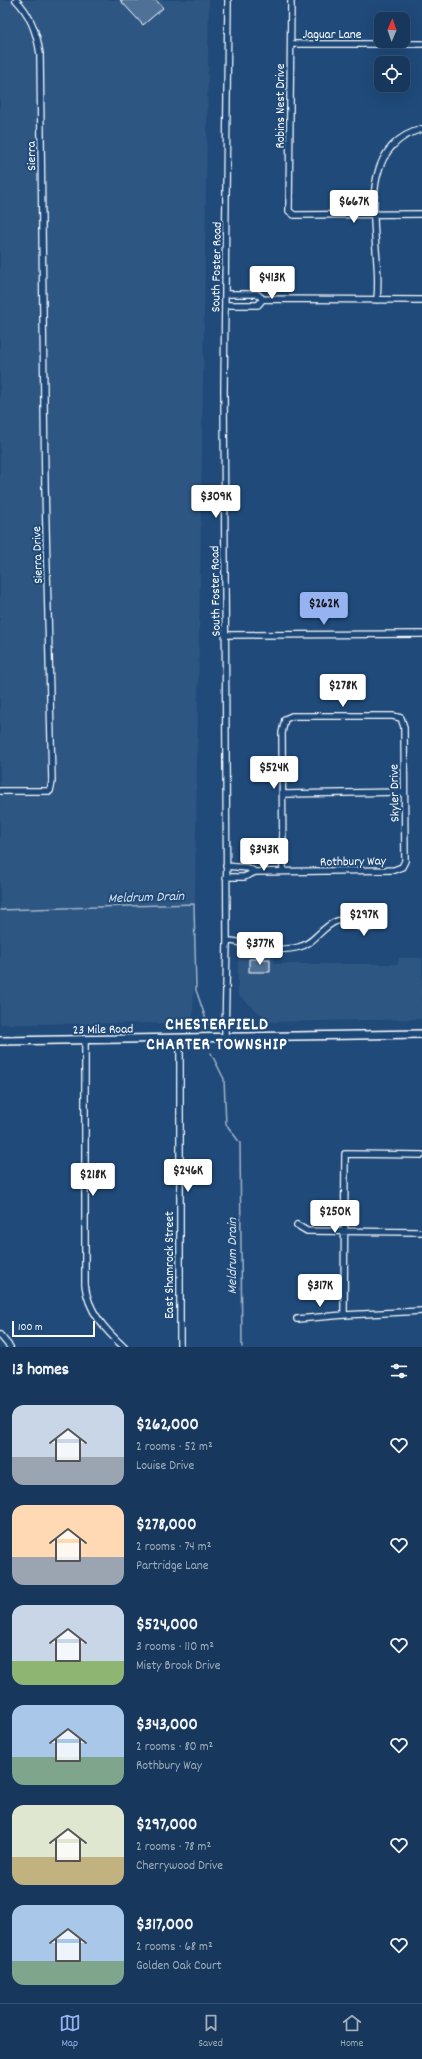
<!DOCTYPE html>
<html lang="en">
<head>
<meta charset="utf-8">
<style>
  :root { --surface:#17385c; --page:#244365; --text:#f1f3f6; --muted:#9eacbb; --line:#365272; --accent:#95b2f1 }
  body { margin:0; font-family:Dekko,sans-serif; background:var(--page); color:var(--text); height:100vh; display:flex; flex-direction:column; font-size:15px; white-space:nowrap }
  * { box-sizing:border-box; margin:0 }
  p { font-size:13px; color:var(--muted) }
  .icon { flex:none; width:22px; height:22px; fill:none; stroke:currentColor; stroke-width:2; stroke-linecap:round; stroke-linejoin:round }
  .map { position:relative; height:1347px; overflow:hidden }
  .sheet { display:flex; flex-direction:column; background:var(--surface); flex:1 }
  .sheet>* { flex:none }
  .needle { width:26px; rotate:2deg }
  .buttons { position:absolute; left:374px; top:12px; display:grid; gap:8px }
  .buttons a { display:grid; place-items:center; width:36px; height:36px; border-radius:8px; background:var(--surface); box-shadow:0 4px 16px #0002,0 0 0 1px var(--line); font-size:20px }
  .scale { position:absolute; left:12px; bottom:10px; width:83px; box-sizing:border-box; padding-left:4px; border:2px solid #fff; border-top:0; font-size:11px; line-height:14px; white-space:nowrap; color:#fff; -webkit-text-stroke:3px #1f4a7a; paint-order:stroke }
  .price { position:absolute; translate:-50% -34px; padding:0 9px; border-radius:4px; background:#fff; color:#222; font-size:13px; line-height:26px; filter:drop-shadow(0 1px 2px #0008) }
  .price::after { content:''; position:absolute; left:50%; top:24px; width:12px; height:9px; margin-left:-6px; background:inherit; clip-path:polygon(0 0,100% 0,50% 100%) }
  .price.active { background:var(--accent); color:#111 }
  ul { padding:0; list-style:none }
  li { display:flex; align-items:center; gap:12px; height:100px; padding:0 12px }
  li span { display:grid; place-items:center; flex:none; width:112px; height:80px; border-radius:12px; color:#555 }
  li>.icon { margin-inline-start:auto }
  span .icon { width:48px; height:48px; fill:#fffc; stroke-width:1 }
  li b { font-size:17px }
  h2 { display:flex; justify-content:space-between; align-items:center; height:48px; padding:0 12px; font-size:17px }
  .tabs { display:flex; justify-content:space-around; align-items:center; height:56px; border-top:1px solid var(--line); background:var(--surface); font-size:11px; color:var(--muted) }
  .tabs a { display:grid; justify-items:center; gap:2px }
  .tabs .active { color:var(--accent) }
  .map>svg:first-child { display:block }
  .built { fill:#2e5683 }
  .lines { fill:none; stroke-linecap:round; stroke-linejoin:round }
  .stream { stroke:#a3b5c8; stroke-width:1.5 }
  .building { fill:#507197; stroke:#fff }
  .minor-casing { stroke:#fff; stroke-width:8 }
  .major-casing { stroke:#fff; stroke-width:10 }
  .minor { stroke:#1f4a7a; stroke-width:5.5 }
  .major { stroke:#1f4a7a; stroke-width:7 }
  .labels { text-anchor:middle; stroke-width:4; stroke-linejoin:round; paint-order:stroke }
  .street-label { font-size:13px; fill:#fff; stroke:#1f4a7a }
  .water-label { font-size:14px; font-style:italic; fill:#d8e0e8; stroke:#1f4a7a }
  .district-label { font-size:17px; font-weight:bold; letter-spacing:1px; fill:#fff; stroke:#1f4a7a }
</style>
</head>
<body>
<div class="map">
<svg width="422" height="1347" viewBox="0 0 422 1347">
  <rect width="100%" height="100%" fill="#1f4a7a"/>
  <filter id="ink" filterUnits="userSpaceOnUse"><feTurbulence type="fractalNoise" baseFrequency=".025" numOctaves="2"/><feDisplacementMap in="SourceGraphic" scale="8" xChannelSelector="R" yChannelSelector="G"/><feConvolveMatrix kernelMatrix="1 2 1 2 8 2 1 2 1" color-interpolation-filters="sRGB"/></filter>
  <g filter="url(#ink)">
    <path class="built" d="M0,0H209L193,1023L0,1024Z
      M238,953H273L274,964H398L399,958H422V1019L270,1022L238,995Z"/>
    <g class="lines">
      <path class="stream" d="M0,910L194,904L196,990L208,1025
        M211,1053L224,1079L226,1124L240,1143L242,1347"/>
    </g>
    <path class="building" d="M120,0H156L163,8L143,25Z
      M249,959H270V972H249Z"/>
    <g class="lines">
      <defs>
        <path id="minor" d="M291,0L289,211L294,215L422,214
          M291,44H422
          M263,299L422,300
          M377,300C378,288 378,275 377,263C374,215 361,145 422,129
          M226,305H258L263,299L257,294H226
          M226,635L422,634
          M0,791H50L52,782L45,486L40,54C37,33 31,15 16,0
          M283,794L404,792
          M226,866L248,868L255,872L244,877H226
          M255,872L394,870L402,867L405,861L404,727L401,718L393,716H292L285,719L282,733L283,871
          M227,941C239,940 248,946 259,948C271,950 288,950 299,947C314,944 322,926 337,921C342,919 347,922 352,921C361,919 366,918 375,922V925C369,930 360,928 354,925L352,921
          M225,1037L227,941L224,390L228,0
          M85,1041V1285C88,1311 105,1330 124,1347
          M297,1225L307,1231L422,1232
          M344,1315L345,1154L422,1155
          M297,1319L344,1315L422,1311
          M0,1335L10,1347
          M180,1347V1038"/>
        <path id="major" d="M0,1041L422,1034"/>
      </defs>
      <use href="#minor" class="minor-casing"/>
      <use href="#major" class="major-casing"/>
      <use href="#minor" class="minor"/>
      <use href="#major" class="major"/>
    </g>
  </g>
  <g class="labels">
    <g class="street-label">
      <text x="332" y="38">Jaguar Lane</text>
      <text transform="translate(279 106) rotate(-90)" y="5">Robins Nest Drive</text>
      <text transform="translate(30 156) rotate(-91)" y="5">Sierra</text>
      <text transform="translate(215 267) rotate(-89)" y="5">South Foster Road</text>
      <text transform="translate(36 555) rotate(-92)" y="5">Sierra Drive</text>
      <text transform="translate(214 591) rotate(-91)" y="5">South Foster Road</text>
      <text transform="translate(393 793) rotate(-91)" y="5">Skyler Drive</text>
      <text transform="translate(353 860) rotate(-1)" y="5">Rothbury Way</text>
      <text transform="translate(103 1028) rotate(-1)" y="5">23 Mile Road</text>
      <text transform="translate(168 1265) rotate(-90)" y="5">East Shamrock Street</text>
    </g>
    <g class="water-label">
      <text transform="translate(146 896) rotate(-2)" y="5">Meldrum Drain</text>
      <text transform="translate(231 1256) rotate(-90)" y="5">Meldrum Drain</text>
    </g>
    <g class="district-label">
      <text x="217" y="1029">CHESTERFIELD<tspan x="217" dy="20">CHARTER TOWNSHIP</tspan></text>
    </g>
  </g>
</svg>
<div class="buttons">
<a><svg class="needle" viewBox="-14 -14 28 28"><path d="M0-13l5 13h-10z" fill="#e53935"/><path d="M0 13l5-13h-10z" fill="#9eacbb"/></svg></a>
<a><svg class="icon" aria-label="locate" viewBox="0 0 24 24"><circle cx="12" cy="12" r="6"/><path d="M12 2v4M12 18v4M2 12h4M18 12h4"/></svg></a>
</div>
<div class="scale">100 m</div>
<b class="price" style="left:354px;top:224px">$667K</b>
<b class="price" style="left:272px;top:300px">$413K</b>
<b class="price" style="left:216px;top:519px">$309K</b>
<b class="price active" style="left:324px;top:626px">$262K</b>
<b class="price" style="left:343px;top:708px">$278K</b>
<b class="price" style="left:274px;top:790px">$524K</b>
<b class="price" style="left:264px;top:872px">$343K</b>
<b class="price" style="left:364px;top:937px">$297K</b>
<b class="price" style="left:260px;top:966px">$377K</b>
<b class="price" style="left:188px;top:1193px">$246K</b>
<b class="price" style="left:93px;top:1197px">$218K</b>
<b class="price" style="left:335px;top:1234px">$250K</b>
<b class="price" style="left:320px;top:1308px">$317K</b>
</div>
<section class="sheet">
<h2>13 homes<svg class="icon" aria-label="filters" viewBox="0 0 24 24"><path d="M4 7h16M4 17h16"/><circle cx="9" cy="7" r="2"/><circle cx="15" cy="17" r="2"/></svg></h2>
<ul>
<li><span style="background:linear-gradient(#c9d6e8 65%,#9aa5b1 0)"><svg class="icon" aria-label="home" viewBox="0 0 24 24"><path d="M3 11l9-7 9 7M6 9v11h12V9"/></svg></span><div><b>$262,000</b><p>2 rooms · 52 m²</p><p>Louise Drive</p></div><svg class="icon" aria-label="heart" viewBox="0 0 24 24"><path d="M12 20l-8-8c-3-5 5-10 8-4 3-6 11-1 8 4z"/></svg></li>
<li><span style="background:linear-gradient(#ffd9b3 65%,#9aa5b1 0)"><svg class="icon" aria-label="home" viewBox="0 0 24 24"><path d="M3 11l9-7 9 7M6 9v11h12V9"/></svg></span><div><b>$278,000</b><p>2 rooms · 74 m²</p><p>Partridge Lane</p></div><svg class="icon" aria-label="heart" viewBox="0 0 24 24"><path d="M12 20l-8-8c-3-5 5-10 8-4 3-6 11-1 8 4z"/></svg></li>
<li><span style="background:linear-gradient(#c9d6e8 70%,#8fb573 0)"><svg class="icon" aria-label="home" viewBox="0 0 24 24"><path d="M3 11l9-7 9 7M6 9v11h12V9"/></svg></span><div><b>$524,000</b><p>3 rooms · 110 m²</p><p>Misty Brook Drive</p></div><svg class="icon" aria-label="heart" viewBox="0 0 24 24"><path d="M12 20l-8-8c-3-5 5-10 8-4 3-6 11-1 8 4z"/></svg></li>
<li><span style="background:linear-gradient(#a9c7e8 65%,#7fa58c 0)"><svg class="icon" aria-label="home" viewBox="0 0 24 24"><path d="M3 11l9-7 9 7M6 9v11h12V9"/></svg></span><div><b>$343,000</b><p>2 rooms · 80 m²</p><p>Rothbury Way</p></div><svg class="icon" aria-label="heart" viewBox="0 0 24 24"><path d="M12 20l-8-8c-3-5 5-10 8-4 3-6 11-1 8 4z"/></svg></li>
<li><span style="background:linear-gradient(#dfe7d0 65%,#c2b280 0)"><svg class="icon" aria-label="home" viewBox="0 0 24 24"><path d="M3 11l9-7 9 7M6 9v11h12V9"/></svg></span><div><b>$297,000</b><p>2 rooms · 78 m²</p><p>Cherrywood Drive</p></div><svg class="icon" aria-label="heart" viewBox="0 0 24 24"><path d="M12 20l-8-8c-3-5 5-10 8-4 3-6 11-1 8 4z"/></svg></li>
<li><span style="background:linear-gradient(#a9c7e8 70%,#7fa58c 0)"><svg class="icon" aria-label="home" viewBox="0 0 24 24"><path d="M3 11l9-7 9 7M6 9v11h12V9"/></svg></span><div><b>$317,000</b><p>2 rooms · 68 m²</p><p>Golden Oak Court</p></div><svg class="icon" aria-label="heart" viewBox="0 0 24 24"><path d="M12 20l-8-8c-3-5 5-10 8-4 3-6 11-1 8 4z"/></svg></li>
</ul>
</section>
<nav class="tabs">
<a class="active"><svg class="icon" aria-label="map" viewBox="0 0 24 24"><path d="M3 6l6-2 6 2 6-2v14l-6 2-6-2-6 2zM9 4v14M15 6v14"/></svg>Map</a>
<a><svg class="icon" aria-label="saved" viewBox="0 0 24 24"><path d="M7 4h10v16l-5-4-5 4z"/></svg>Saved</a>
<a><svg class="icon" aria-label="home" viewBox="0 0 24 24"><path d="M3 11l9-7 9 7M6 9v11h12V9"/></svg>Home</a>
</nav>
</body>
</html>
